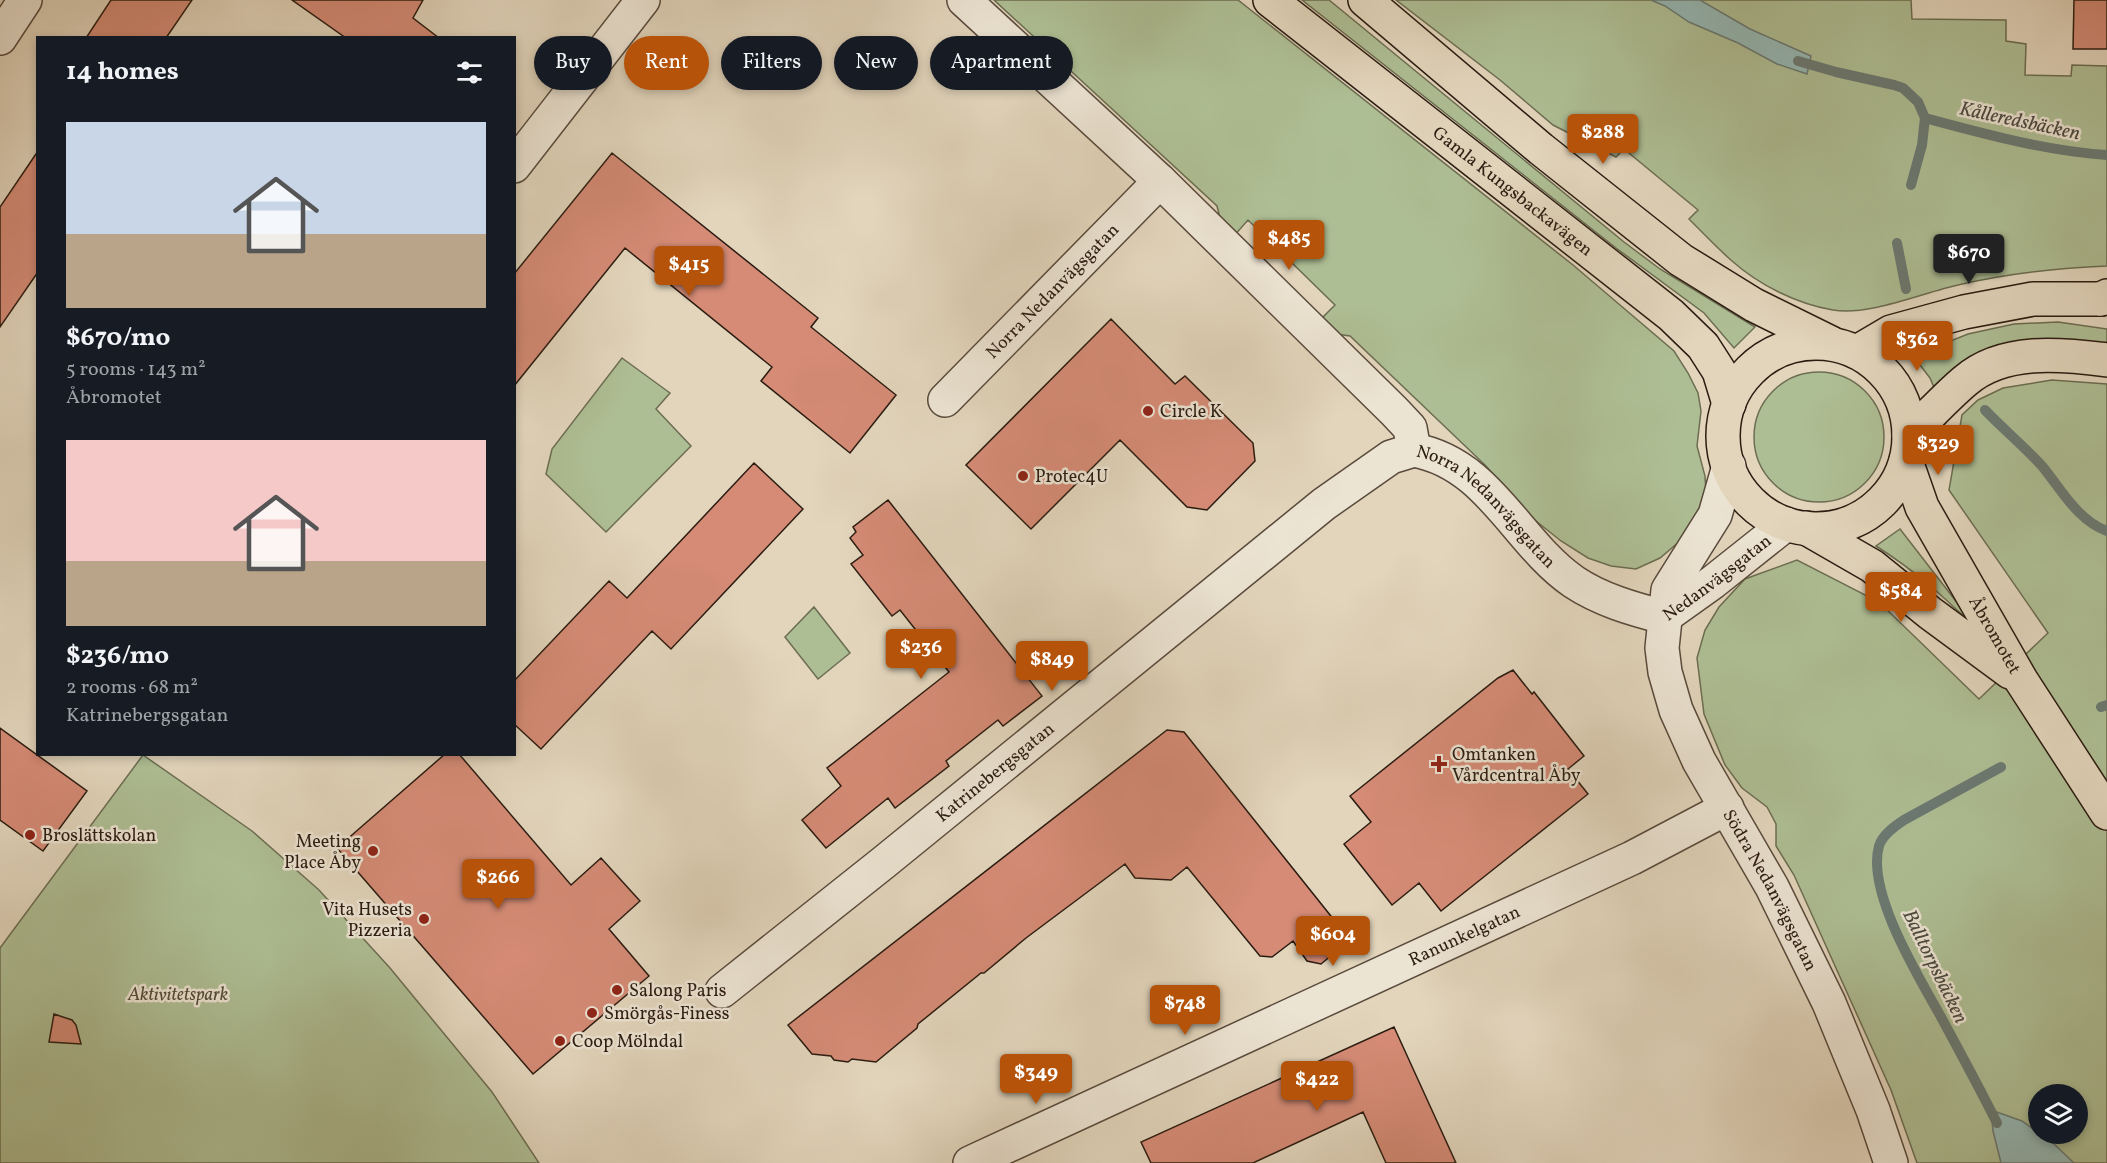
<!DOCTYPE html>
<html lang="en">
<head>
<meta charset="utf-8">
<style>
  :root { --surface:#171b24; --page:#242831; --text:#f1f3f6; --muted:#9ea1a6; --accent:#b45309 }
  body { margin:0; font-family:Vollkorn,serif; background:var(--page); color:var(--text); height:100vh; display:flex; flex-direction:column; font-size:22px; white-space:nowrap }
  * { box-sizing:border-box; margin:0 }
  p { font-size:20px; color:var(--muted) }
  .icon { flex:none; width:33px; height:33px; fill:none; stroke:currentColor; stroke-width:2; stroke-linecap:round; stroke-linejoin:round }
  .map { position:relative; flex:1; overflow:hidden }
  .drawer { position:absolute; left:36px; top:36px; width:480px; height:720px; display:flex; flex-direction:column; background:var(--surface); border-radius:0px; box-shadow:0 3px 9px #0003 }
  .drawer>* { flex:none }
  .top-card { position:absolute; left:534px; top:36px; width:570px; height:54px; display:flex; gap:12px }
  .tools { position:absolute; left:2028px; top:1084px; display:grid; gap:12px }
  .tools a { display:grid; place-items:center; width:60px; height:60px; border-radius:50%; background:var(--surface); box-shadow:0 3px 9px #0003; font-size:30px }
  .price { position:absolute; translate:-50% -51px; padding:0 14px; border-radius:6px; background:var(--accent); color:#fff; font-size:20px; line-height:39px; filter:drop-shadow(0 2px 3px #0008) }
  .price::after { content:''; position:absolute; left:50%; top:36px; width:18px; height:14px; margin-left:-9px; background:inherit; clip-path:polygon(0 0,100% 0,50% 100%) }
  .price.active { background:#222; color:#fff }
  ul { padding:0; list-style:none }
  li { display:grid; align-content:center; gap:12px; height:318px; padding:0 30px }
  li span { display:grid; place-items:center; height:186px; border-radius:0px; color:#555 }
  li>.icon { margin-inline-start:auto }
  span .icon { width:108px; height:108px; fill:#fffc; stroke-width:1 }
  li b { font-size:26px }
  h2 { display:flex; justify-content:space-between; align-items:center; height:72px; padding:0 30px; font-size:26px }
  .chip { padding:0 21px; border-radius:27px; background:var(--surface); box-shadow:0 3px 9px #0003; font-size:21px; line-height:54px }
  .chip.active { background:var(--accent); color:#fff }
  .map>svg:first-child { display:block }
  .green { fill:#aebe94; stroke:#6c6d52; stroke-width:1.5; fill-rule:evenodd }
  .water { fill:#95b8b4; stroke:#6b7a73; stroke-width:1.5 }
  .lines { fill:none; stroke-linecap:round; stroke-linejoin:round }
  .stream { stroke:#6b7a73; stroke-width:10 }
  .building { fill:#d58b76; stroke:#2b1c11; stroke-width:1.5 }
  .minor-casing { stroke:#594a3c; stroke-width:36 }
  .major-casing { stroke:#2b1c11; stroke-width:36 }
  .highway-casing { stroke:#2b1c11; stroke-width:36 }
  .minor { stroke:#ece4d3; stroke-width:33 }
  .major { stroke:#e2d5bc; stroke-width:33 }
  .highway { stroke:#e2d5bc; stroke-width:33 }
  .poi-dot { fill:#8f2418; stroke:#ece4d3; stroke-width:2 }
  .labels { text-anchor:middle; stroke-width:5; stroke-linejoin:round; paint-order:stroke }
  .street-label { font-size:18px; fill:#2b1c11; stroke:#ece4d3 }
  .poi-label { font-size:18px; fill:#2b1c11; stroke:#ece4d3; text-anchor:start }
  .park-label { font-size:18px; font-style:italic; fill:#524d38; stroke:#ece4d3 }
  .water-label { font-size:20px; font-style:italic; fill:#4b4b42; stroke:#ece4d3 }
</style>
</head>
<body>
<div class="map">
<svg width="2107" height="1163" viewBox="0 0 2107 1163">
  <rect width="100%" height="100%" fill="#e2d5bc"/>
  <filter id="stains"><feTurbulence type="fractalNoise" baseFrequency=".00333" numOctaves="4"/><feColorMatrix values="0 0 0 0 .2 0 0 0 0 .09 0 0 0 0 .02 0 0 0 .5 -.17"/></filter>
  <radialGradient id="worn" r=".72"><stop offset=".6" stop-color="#630" stop-opacity="0"/><stop offset="1" stop-color="#630" stop-opacity=".3"/></radialGradient>
  <path class="green" d="M994,0H1238L1573,265L1674,351L1688,373L1698,393L1701,411L1697,446L1705,476L1706,491L1701,510L1687,535L1660,558L1636,569L1611,566L1588,558L1561,541L1531,517L1485,465L1350,336L1329,333L1318,322L1335,305L1248,220L1233,237L1223,230L1217,206Z
    M1302,0H1329L1624,242L1660,269L1755,327L1734,348L1704,313L1616,248Z
    M1396,0H1911L1912,19L2006,20V41L2026,44L2025,75L2071,76L2072,65L2107,66V266C2057,268 2006,274 1958,285C1922,293 1869,316 1833,310C1797,304 1759,285 1732,261C1717,248 1703,233 1689,219L1698,210L1624,149L1616,157L1553,125L1500,80Z
    M2058,322L2107,329V344L1936,392L1930,378L1913,356L1968,334L2014,324Z
    M622,358L670,393L656,409L691,446L606,532L546,474L552,449Z
    M1754 437a65 65 0 1 1 130 0a65 65 0 1 1-130 0Z
    M2052,380L2107,384V1163H1917L1891,1090L1794,875L1776,846V824L1767,807L1742,788L1725,765L1704,714L1697,658L1705,630L1719,607L1745,579L1797,560L1879,602L1979,699L2048,633L1949,490L1962,415L1978,400L2003,388ZM2038,1095H2078V1134H2038Z
    M1900,529L1979,631C1944,597 1917,572 1876,546Z
    M814,607L850,653L818,679L785,637Z
    M143,755L252,831L319,890L390,968L492,1092L539,1163H0V948Z"/>
  <path class="water" d="M1651,0H1700L1750,29L1811,56L1807,74L1777,64L1738,43L1689,22L1665,6Z
    M1991,1110L2022,1121L2054,1144L2074,1163H2001L1993,1131Z"/>
  <g class="lines">
    <path class="stream" d="M1798,61L1836,72L1894,85L1903,88L1918,102L1925,118L1922,145L1911,185
      M1925,118C1985,134 2046,151 2107,155
      M1897,243L1906,289
      M1985,410C2003,429 2024,446 2042,466C2061,489 2078,521 2107,531
      M2101,707L2107,705
      M1997,1123C1979,1087 1960,1052 1941,1017C1919,977 1866,892 1879,846C1882,835 1895,826 1904,820L2001,767"/>
  </g>
  <path class="building" d="M111,0H192L166,38H86Z
    M292,0H423L413,18L439,38H346Z
    M2074,0H2107V49H2073Z
    M38,151V272L0,327V207Z
    M612,153L818,318L811,327L896,395L850,453L761,381L772,367L625,248L514,386V274Z
    M1111,319L1175,384L1185,376L1253,443L1255,461L1207,510L1187,507L1120,440L1031,529L966,465Z
    M754,463L803,509L671,649L652,631L541,749L514,724V681L609,581L627,598Z
    M888,500L1042,696L1003,726L998,720L946,761L949,766L895,808L888,798L826,848L802,820L841,786L827,768L949,672L900,610L892,616L851,564L863,555L850,538L856,532L853,527Z
    M1513,670L1532,694L1534,692L1584,756L1568,769L1588,794L1441,911L1419,883L1392,905L1344,844L1371,822L1350,796L1498,678Z
    M0,728L87,791L43,851L0,820Z
    M1167,730L1184,732L1350,940L1321,964L1307,961L1293,941L1272,957L1260,956L1187,867L1171,880L1135,878L1125,864L1026,938L984,973H981L918,1024L917,1028L876,1062L852,1059L848,1062L834,1060L831,1056L812,1054L788,1025Z
    M445,754H459L571,885L601,858L640,901L609,929L649,976L533,1074L337,848Z
    M54,1014L72,1020L76,1025L81,1044L49,1042Z
    M1394,1027L1456,1163H1386L1363,1112L1253,1163H1151L1141,1142Z"/>
  <g class="lines">
    <defs>
      <g id="minor">
        <path id="s1" d="M964,0L1160,181L1394,411L1410,428L1414,450C1490,464 1516,542 1574,582C1601,600 1633,609 1664,617"/>
        <path d="M0,38L25,0"/>
        <path d="M514,166L643,0"/>
        <path id="s2" d="M945,400L1160,181"/>
        <path id="s3" d="M1729,466L1715,515L1668,590L1662,648L1665,672L1676,710L1699,761L1772,887L1829,1003L1873,1110L1891,1163"/>
        <path id="s4" d="M1664,617L1713,582L1786,524"/>
        <path id="s5" d="M722,991L883,863L1324,504L1391,457L1414,450"/>
        <path id="s6" d="M970,1163L1632,858L1727,808"/>
      </g>
      <g id="major">
        <path id="s7" d="M1270,0L1671,315L1703,346L1719,371L1729,404"/>
        <path d="M1365,0L1541,149L1681,260L1754,305L1831,343"/>
        <circle cx="1816" cy="436" r="93"/>
        <path d="M1857,352L1891,332L1964,312L2033,299H2101"/>
        <path id="s8" d="M1906,461L1922,507L2021,680L2107,813"/>
        <path d="M1806,528L1872,566L1930,613L2010,672"/>
      </g>
      <path id="highway" d="M2101,299L2107,296
        M1909,435C1928,417 1946,397 1965,381C2003,348 2061,354 2107,360"/>
    </defs>
    <use href="#minor" class="minor-casing"/>
    <use href="#major" class="major-casing"/>
    <use href="#highway" class="highway-casing"/>
    <use href="#minor" class="minor"/>
    <use href="#major" class="major"/>
    <use href="#highway" class="highway"/>
  </g>
  <g class="poi-dot">
    <circle cx="1148" cy="411" r="6"/>
    <circle cx="1023" cy="476" r="6"/>
    <path d="M1436 755h6v6h6v6h-6v6h-6v-6h-6v-6h6z"/>
    <circle cx="30" cy="835" r="6"/>
    <circle cx="373" cy="851" r="6"/>
    <circle cx="424" cy="919" r="6"/>
    <circle cx="617" cy="990" r="6"/>
    <circle cx="592" cy="1013" r="6"/>
    <circle cx="560" cy="1041" r="6"/>
  </g>
  <g class="labels">
    <g class="street-label">
      <text dy="6" stroke="none"><textPath href="#s7" startOffset="309">Gamla Kungsbackavägen</textPath></text>
      <text dy="6" stroke="none"><textPath href="#s2" startOffset="153">Norra Nedanvägsgatan</textPath></text>
      <text dy="6" stroke="none"><textPath href="#s1" startOffset="734">Norra Nedanvägsgatan</textPath></text>
      <text dy="6" stroke="none"><textPath href="#s4" startOffset="66">Nedanvägsgatan</textPath></text>
      <text dy="6" stroke="none"><textPath href="#s8" startOffset="196">Åbromotet</textPath></text>
      <text dy="6" stroke="none"><textPath href="#s5" startOffset="350">Katrinebergsgatan</textPath></text>
      <text dy="6" stroke="none"><textPath href="#s3" startOffset="465">Södra Nedanvägsgatan</textPath></text>
      <text dy="6" stroke="none"><textPath href="#s6" startOffset="544">Ranunkelgatan</textPath></text>
    </g>
    <g class="poi-label">
      <text x="1160" y="417">Circle K</text>
      <text x="1035" y="482">Protec4U</text>
      <text x="1452" y="760">Omtanken<tspan x="1452" dy="21">Vårdcentral Åby</tspan></text>
      <text x="42" y="841">Broslättskolan</text>
      <text x="361" y="847" text-anchor="end">Meeting<tspan x="361" dy="21">Place Åby</tspan></text>
      <text x="412" y="915" text-anchor="end">Vita Husets<tspan x="412" dy="21">Pizzeria</tspan></text>
      <text x="629" y="996">Salong Paris</text>
      <text x="604" y="1019">Smörgås-Finess</text>
      <text x="572" y="1047">Coop Mölndal</text>
    </g>
    <g class="park-label">
      <text x="178" y="1000">Aktivitetspark</text>
    </g>
    <g class="water-label">
      <text transform="translate(2020 120) rotate(12)" y="7">Kålleredsbäcken</text>
      <text transform="translate(1936 966) rotate(64)" y="7">Balltorpsbäcken</text>
    </g>
  </g>
  <rect width="100%" height="100%" filter="url(#stains)"/>
  <rect width="100%" height="100%" fill="url(#worn)"/>
</svg>
<div class="tools">
<a><svg class="icon" aria-label="layers" viewBox="0 0 24 24"><path d="M12 4l9 5-9 5-9-5zM3 14l9 5 9-5"/></svg></a>
</div>
<b class="price" style="left:1603px;top:165px">$288</b>
<b class="price" style="left:1289px;top:271px">$485</b>
<b class="price active" style="left:1969px;top:285px">$670</b>
<b class="price" style="left:689px;top:297px">$415</b>
<b class="price" style="left:1917px;top:372px">$362</b>
<b class="price" style="left:1938px;top:476px">$329</b>
<b class="price" style="left:1901px;top:623px">$584</b>
<b class="price" style="left:921px;top:680px">$236</b>
<b class="price" style="left:1052px;top:692px">$849</b>
<b class="price" style="left:498px;top:910px">$266</b>
<b class="price" style="left:1333px;top:967px">$604</b>
<b class="price" style="left:1185px;top:1036px">$748</b>
<b class="price" style="left:1036px;top:1105px">$349</b>
<b class="price" style="left:1317px;top:1112px">$422</b>
<div class="top-card">
<a class="chip">Buy</a>
<a class="chip active">Rent</a>
<a class="chip">Filters</a>
<a class="chip">New</a>
<a class="chip">Apartment</a>
</div>
<section class="drawer">
<h2>14 homes<svg class="icon" aria-label="filters" viewBox="0 0 24 24"><path d="M4 7h16M4 17h16"/><circle cx="9" cy="7" r="2"/><circle cx="15" cy="17" r="2"/></svg></h2>
<ul>
<li><span style="background:linear-gradient(#c9d6e8 60%,#b9a48a 0)"><svg class="icon" aria-label="home" viewBox="0 0 24 24"><path d="M3 11l9-7 9 7M6 9v11h12V9"/></svg></span><div><b>$670/mo</b><p>5 rooms · 143 m²</p><p>Åbromotet</p></div></li>
<li><span style="background:linear-gradient(#f6c9c9 65%,#b9a48a 0)"><svg class="icon" aria-label="home" viewBox="0 0 24 24"><path d="M3 11l9-7 9 7M6 9v11h12V9"/></svg></span><div><b>$236/mo</b><p>2 rooms · 68 m²</p><p>Katrinebergsgatan</p></div></li>
</ul>
</section>
</div>
</body>
</html>
